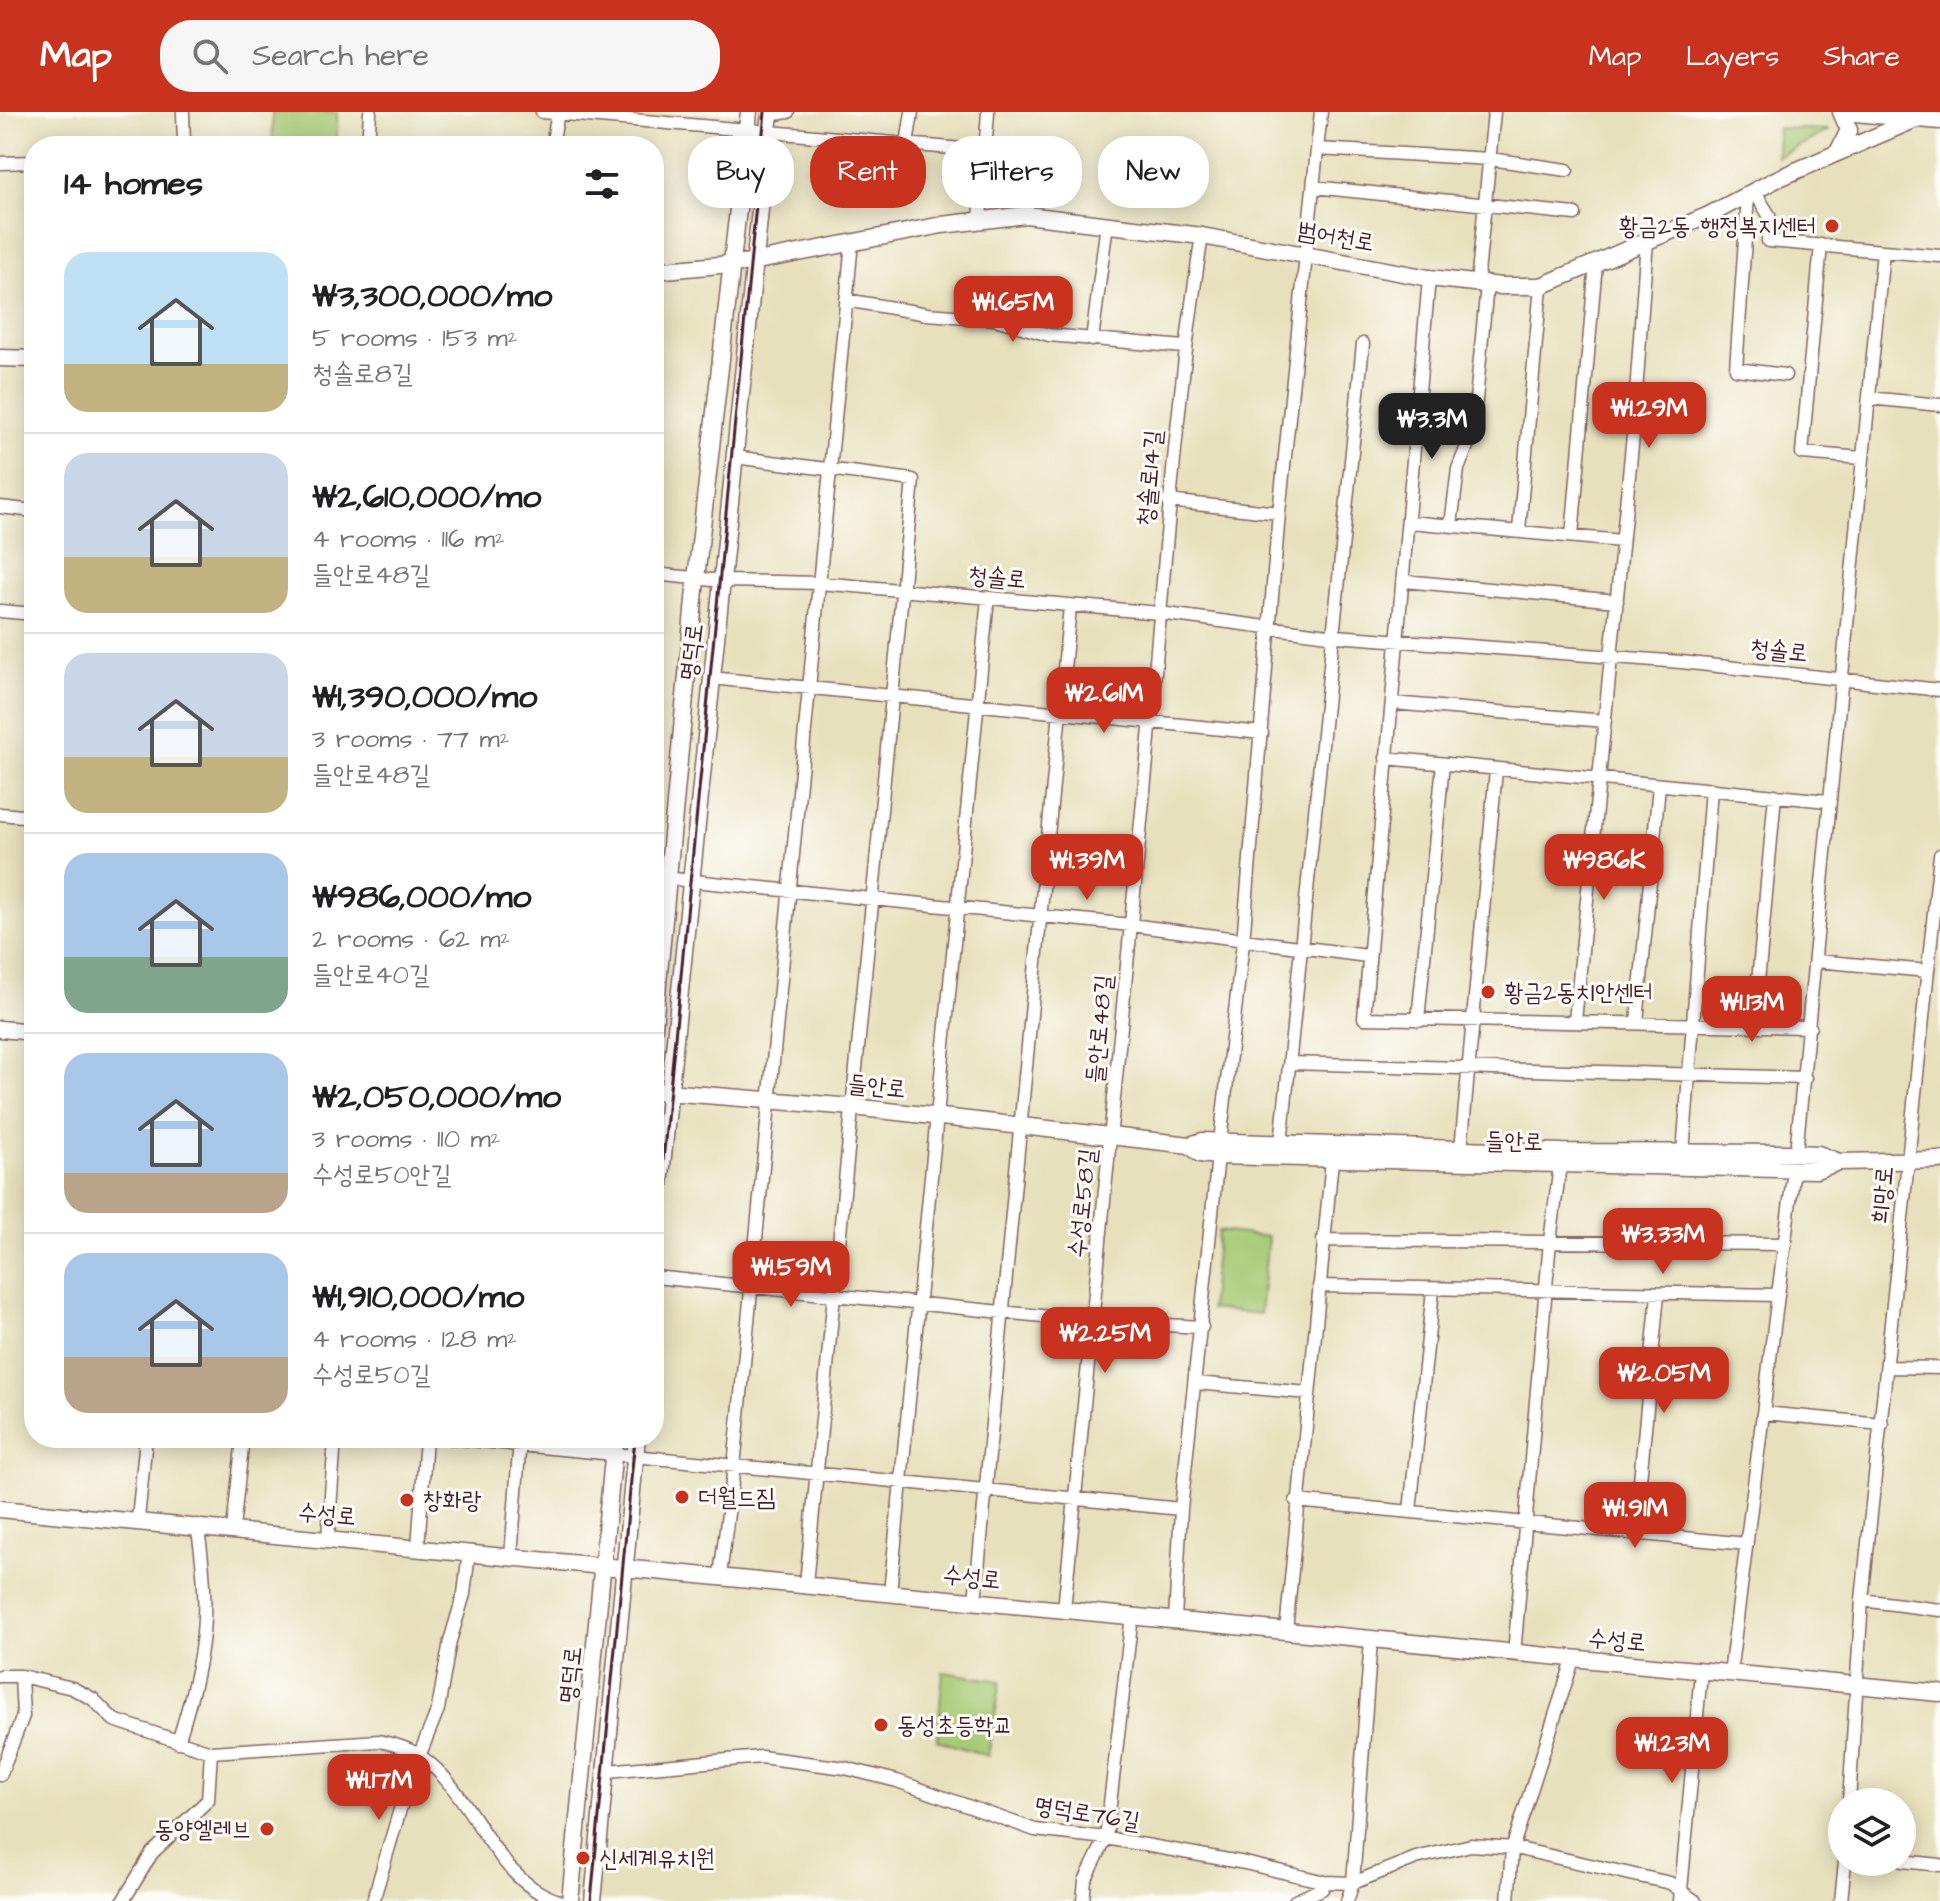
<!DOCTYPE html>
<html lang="en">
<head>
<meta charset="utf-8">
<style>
  :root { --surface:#fff; --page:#f6f6f6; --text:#202124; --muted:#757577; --line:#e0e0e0; --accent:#c8321e }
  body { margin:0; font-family:"Architects Daughter","Poor Story",sans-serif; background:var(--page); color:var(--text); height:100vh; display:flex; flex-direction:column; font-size:30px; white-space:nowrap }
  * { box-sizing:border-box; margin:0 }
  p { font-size:26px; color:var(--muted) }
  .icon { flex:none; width:44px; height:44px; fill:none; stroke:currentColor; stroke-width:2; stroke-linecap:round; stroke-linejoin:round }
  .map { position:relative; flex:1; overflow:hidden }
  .sheet { position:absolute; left:24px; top:24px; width:640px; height:1312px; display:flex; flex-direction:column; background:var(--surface); border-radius:32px; box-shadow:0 4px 20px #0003 }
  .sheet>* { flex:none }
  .guide { position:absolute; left:688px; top:24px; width:760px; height:72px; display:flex; gap:16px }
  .buttons { position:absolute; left:1828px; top:1676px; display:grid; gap:16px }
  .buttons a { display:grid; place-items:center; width:88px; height:88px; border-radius:50%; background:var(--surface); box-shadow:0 4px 20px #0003; font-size:40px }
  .price { position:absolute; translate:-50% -68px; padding:0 18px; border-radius:16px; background:var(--accent); color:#fff; font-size:26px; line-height:52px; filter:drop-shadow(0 2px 4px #0008) }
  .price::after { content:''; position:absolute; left:50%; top:48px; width:24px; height:18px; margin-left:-12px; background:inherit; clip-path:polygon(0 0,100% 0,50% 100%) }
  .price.selected { background:#222; color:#fff }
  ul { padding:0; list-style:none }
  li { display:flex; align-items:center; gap:24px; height:200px; padding:0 40px }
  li+li { border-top:2px solid var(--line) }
  li span { display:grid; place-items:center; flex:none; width:224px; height:160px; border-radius:24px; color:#555 }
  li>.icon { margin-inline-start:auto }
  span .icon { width:96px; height:96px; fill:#fffc; stroke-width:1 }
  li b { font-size:34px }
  h2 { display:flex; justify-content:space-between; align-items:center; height:96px; padding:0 40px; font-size:34px }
  .tag { padding:0 28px; border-radius:32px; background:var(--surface); box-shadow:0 4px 20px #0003; font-size:28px; line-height:72px }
  .tag.selected { background:var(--accent); color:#fff }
  header { display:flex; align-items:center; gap:48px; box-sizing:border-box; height:112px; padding:0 40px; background:var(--accent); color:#fff }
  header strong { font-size:38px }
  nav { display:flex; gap:44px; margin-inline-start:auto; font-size:28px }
  .search { width:560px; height:72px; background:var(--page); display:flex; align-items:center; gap:20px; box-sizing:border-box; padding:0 28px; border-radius:32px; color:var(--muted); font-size:30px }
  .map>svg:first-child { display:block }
  .green { fill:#a6ca74; stroke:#787450; stroke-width:2 }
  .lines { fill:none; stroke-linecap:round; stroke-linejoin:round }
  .minor-casing { stroke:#81635e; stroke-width:15 }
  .major-casing { stroke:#81635e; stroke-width:19 }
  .minor { stroke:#fff; stroke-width:12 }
  .major { stroke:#fff; stroke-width:16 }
  .rail { stroke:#4a1f2b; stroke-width:3 }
  .poi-dot { fill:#c8321e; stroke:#fdfcf7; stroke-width:3 }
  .labels { text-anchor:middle; stroke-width:6; stroke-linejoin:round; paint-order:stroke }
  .poi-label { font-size:24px; fill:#4a1f2b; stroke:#fdfcf7; text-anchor:start }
  .street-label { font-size:24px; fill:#4a1f2b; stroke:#fdfcf7 }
</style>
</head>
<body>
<header>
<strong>Map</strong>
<div class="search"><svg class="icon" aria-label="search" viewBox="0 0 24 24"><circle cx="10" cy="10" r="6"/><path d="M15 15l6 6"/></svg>Search here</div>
<nav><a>Map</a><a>Layers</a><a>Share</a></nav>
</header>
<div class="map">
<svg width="1940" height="1789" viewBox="0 0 1940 1789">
  <rect width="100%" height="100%" fill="#fdfcf7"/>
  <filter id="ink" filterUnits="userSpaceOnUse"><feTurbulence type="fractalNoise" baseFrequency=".0125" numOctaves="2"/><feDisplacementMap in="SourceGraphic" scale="16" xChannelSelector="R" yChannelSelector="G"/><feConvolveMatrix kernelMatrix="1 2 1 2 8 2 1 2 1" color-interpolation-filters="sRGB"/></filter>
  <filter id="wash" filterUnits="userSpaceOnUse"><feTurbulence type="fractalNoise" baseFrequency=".006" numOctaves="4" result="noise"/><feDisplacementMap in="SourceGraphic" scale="32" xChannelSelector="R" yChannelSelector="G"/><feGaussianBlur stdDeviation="1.8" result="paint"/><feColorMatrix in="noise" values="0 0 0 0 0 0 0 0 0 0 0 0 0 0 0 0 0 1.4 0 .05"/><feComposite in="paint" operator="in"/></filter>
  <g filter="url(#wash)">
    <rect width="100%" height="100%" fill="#e7e0bc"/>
    <path class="green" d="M272,0H337V34H273Z
      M1778,16L1827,18L1828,19L1777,45Z
      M1218,1119L1268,1125L1260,1202L1210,1197Z
      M943,1560L1001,1569L988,1644L937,1628Z"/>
  </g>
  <g filter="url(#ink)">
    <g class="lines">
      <defs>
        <path id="minor" d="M183,0L184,34
          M542,0L985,39
          M769,3L788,0
          M907,32L912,0
          M368,34L370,0
          M552,34L558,0
          M1318,37L1490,47L1567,58
          M0,51L34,50
          M1314,75L1575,102
          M1754,79L1769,103L1768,129L1883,139L1796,1041
          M1748,84L1736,257L1785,263
          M980,108L988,0
          M1821,133L1802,341L1862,346
          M1883,139L1940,144
          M1429,166L1364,906L1810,915
          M1477,172L1494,0
          M846,188L927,202L995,207L1049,223L1184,235
          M1092,228L1107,111
          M1869,286L1940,293
          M734,345L913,368L806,1472
          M1168,389L1279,401
          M0,395L34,399
          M1409,410L1622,429
          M1451,413L1458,357L1473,319L1487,173
          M1519,418L1541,174
          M1572,424L1596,151
          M654,462L723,469L820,471L1159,501L1336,524L1681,550L1940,578
          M1404,469L1617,489
          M0,499L34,502
          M711,566L1262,621
          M1392,591L1605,609
          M1386,646L1828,689
          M0,702L34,705
          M654,765L1131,813L1367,844
          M1816,849L1928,859
          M1418,908L1443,652
          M1575,909L1633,323L1647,128
          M1637,910L1659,673
          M1754,914L1775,683
          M1290,951L1805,966
          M1220,1030L1243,830L1279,401L1321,0
          M1281,1032L1363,232
          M1461,1037L1496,658
          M1683,1041L1711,677
          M1323,1128L1785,1132
          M654,1165L1092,1209L1202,1215
          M1319,1174L1778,1183
          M1888,1255L1940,1256
          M1196,1271L1308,1281
          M1764,1301L1882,1312
          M449,1326L1181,1397
          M1296,1389L1747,1432
          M1410,1399L1433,1178
          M138,1407L146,1326
          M233,1417L243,1326
          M1635,1420L1658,1182
          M328,1426L335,1326
          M418,1435L426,1326
          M511,1444L520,1327
          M720,1464L734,1355L852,130
          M890,1481L988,486
          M1862,1488L1940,1498
          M975,1489L1070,494
          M1064,1498C1090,1214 1119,931 1147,648C1164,473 1174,298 1202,124
          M1175,1508L1181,1397L1218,1044
          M1286,1519L1332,1048
          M1514,1542L1550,1129L1560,1054
          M1730,1562L1794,1057
          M0,1564H21L72,1576L93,1587L114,1608L211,1640L379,1629C393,1632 409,1636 420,1644C477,1683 490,1766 558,1789
          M178,1630C204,1548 212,1498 197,1413
          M607,1659L761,1645L845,1656L897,1669L1035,1718L1106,1726L1245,1751L1325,1770L1353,1771L1416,1746L1471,1733L1515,1736L1670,1771L1695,1789
          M0,1663L23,1604L21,1564
          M1849,1690L1862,1488L1940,743
          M1902,1749L1940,1753
          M123,1789L152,1741L208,1688L211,1640
          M373,1789L406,1677L438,1597L450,1529L464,1482L469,1440
          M1083,1789L1085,1769L1106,1726L1132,1504
          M1295,1789L1322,1777L1325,1770
          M1347,1789L1353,1771L1371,1528
          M1508,1789L1512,1737L1573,1548
          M1680,1789L1701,1560
          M1841,1789L1845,1750"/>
        <path id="major" d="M1845,0L1940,9
          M1838,40L1849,18L1841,0
          M654,159L752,150L942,113L1026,103L1202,124L1429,166L1501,174H1541L1709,103L1777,67L1916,7
          M0,246L34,247
          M654,915L696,467L749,0
          M0,917L34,920
          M654,979L853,995L1190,1033L1202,1029L1562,1040L1796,1041L1818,1042L1839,1050
          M1190,1033L1200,1042L1218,1044L1816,1058L1839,1050L1940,1048
          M654,1132L770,0
          M0,1397L1940,1581
          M570,1789L615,1326
          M593,1789L637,1326"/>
      </defs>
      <use href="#minor" class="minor-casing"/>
      <use href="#major" class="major-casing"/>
      <use href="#minor" class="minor"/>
      <use href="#major" class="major"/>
      <path class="rail" d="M654,1141L765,0
        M591,1789L635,1326"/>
    </g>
  </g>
  <g class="poi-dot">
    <circle cx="1832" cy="114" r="8"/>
    <circle cx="1488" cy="880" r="8"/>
    <circle cx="682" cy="1385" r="8"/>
    <circle cx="407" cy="1388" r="8"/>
    <circle cx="881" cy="1613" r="8"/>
    <circle cx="267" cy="1717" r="8"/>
    <circle cx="583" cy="1746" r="8"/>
  </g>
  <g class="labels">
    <g class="poi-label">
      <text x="1816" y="122" text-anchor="end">황금2동 행정복지센터</text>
      <text x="1504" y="888">황금2동치안센터</text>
      <text x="698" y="1393">더월드짐</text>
      <text x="423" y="1396">창화랑</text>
      <text x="897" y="1621">동성초등학교</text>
      <text x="251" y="1725" text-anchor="end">동양엘레브</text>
      <text x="599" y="1754">신세계유치원</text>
    </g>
    <g class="street-label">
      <text transform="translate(1336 124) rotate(10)" y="8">범어천로</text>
      <text transform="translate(1149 366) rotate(-85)" y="8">청솔로14길</text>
      <text transform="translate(997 465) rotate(5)" y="8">청솔로</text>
      <text transform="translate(1779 538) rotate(6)" y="8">청솔로</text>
      <text transform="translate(691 540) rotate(-83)" y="8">명덕로</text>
      <text transform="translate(1099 917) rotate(-85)" y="8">들안로48길</text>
      <text transform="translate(877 974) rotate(6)" y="8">들안로</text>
      <text transform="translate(1514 1029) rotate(1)" y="8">들안로</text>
      <text transform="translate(1882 1083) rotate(-85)" y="8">희망로</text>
      <text transform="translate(1082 1091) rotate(-84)" y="8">수성로58길</text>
      <text transform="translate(327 1402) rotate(5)" y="8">수성로</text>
      <text transform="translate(972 1465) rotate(6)" y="8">수성로</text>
      <text transform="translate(1617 1528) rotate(5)" y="8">수성로</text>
      <text transform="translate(570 1563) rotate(-84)" y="8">명덕로</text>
      <text transform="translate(1087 1701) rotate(9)" y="8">명덕로76길</text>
    </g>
  </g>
</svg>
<div class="buttons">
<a><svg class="icon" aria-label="layers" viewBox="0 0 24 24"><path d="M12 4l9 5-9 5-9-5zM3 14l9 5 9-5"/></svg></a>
</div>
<b class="price" style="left:1013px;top:232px">₩1.65M</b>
<b class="price" style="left:1649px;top:338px">₩1.29M</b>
<b class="price selected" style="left:1432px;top:349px">₩3.3M</b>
<b class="price" style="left:1104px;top:623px">₩2.61M</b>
<b class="price" style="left:1087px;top:790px">₩1.39M</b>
<b class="price" style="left:1604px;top:790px">₩986K</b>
<b class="price" style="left:1752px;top:932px">₩1.13M</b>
<b class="price" style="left:1663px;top:1164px">₩3.33M</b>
<b class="price" style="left:791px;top:1197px">₩1.59M</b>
<b class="price" style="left:1105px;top:1263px">₩2.25M</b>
<b class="price" style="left:1664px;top:1303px">₩2.05M</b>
<b class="price" style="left:1635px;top:1438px">₩1.91M</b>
<b class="price" style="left:1672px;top:1673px">₩1.23M</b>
<b class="price" style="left:379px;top:1710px">₩1.17M</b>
<div class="guide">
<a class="tag">Buy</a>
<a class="tag selected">Rent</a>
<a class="tag">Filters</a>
<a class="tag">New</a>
</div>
<section class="sheet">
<h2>14 homes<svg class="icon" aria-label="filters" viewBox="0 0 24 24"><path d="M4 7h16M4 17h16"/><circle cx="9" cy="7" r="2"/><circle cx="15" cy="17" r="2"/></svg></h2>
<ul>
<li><span style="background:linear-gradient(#bfe0f5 70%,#c2b280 0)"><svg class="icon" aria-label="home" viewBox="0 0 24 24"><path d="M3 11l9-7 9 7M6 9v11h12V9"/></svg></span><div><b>₩3,300,000/mo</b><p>5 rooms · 153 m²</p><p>청솔로8길</p></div></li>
<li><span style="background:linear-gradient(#c9d6e8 65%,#c2b280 0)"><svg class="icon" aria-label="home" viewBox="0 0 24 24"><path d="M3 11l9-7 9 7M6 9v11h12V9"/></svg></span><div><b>₩2,610,000/mo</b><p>4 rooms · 116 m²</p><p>들안로48길</p></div></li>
<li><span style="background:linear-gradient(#c9d6e8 65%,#c2b280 0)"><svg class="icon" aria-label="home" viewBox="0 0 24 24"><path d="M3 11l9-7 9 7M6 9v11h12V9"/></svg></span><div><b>₩1,390,000/mo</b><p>3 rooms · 77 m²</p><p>들안로48길</p></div></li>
<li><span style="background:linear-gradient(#a9c7e8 65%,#7fa58c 0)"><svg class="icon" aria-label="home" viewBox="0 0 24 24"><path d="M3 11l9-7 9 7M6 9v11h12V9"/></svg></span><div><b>₩986,000/mo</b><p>2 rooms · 62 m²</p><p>들안로40길</p></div></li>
<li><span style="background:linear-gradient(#a9c7e8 75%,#b9a48a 0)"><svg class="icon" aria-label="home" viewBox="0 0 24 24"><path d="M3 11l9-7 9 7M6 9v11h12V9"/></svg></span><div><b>₩2,050,000/mo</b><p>3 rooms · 110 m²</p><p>수성로50안길</p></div></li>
<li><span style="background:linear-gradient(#a9c7e8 65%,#b9a48a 0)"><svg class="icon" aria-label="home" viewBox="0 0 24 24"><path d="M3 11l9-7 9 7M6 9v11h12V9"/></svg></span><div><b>₩1,910,000/mo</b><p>4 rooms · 128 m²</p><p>수성로50길</p></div></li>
</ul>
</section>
</div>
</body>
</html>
